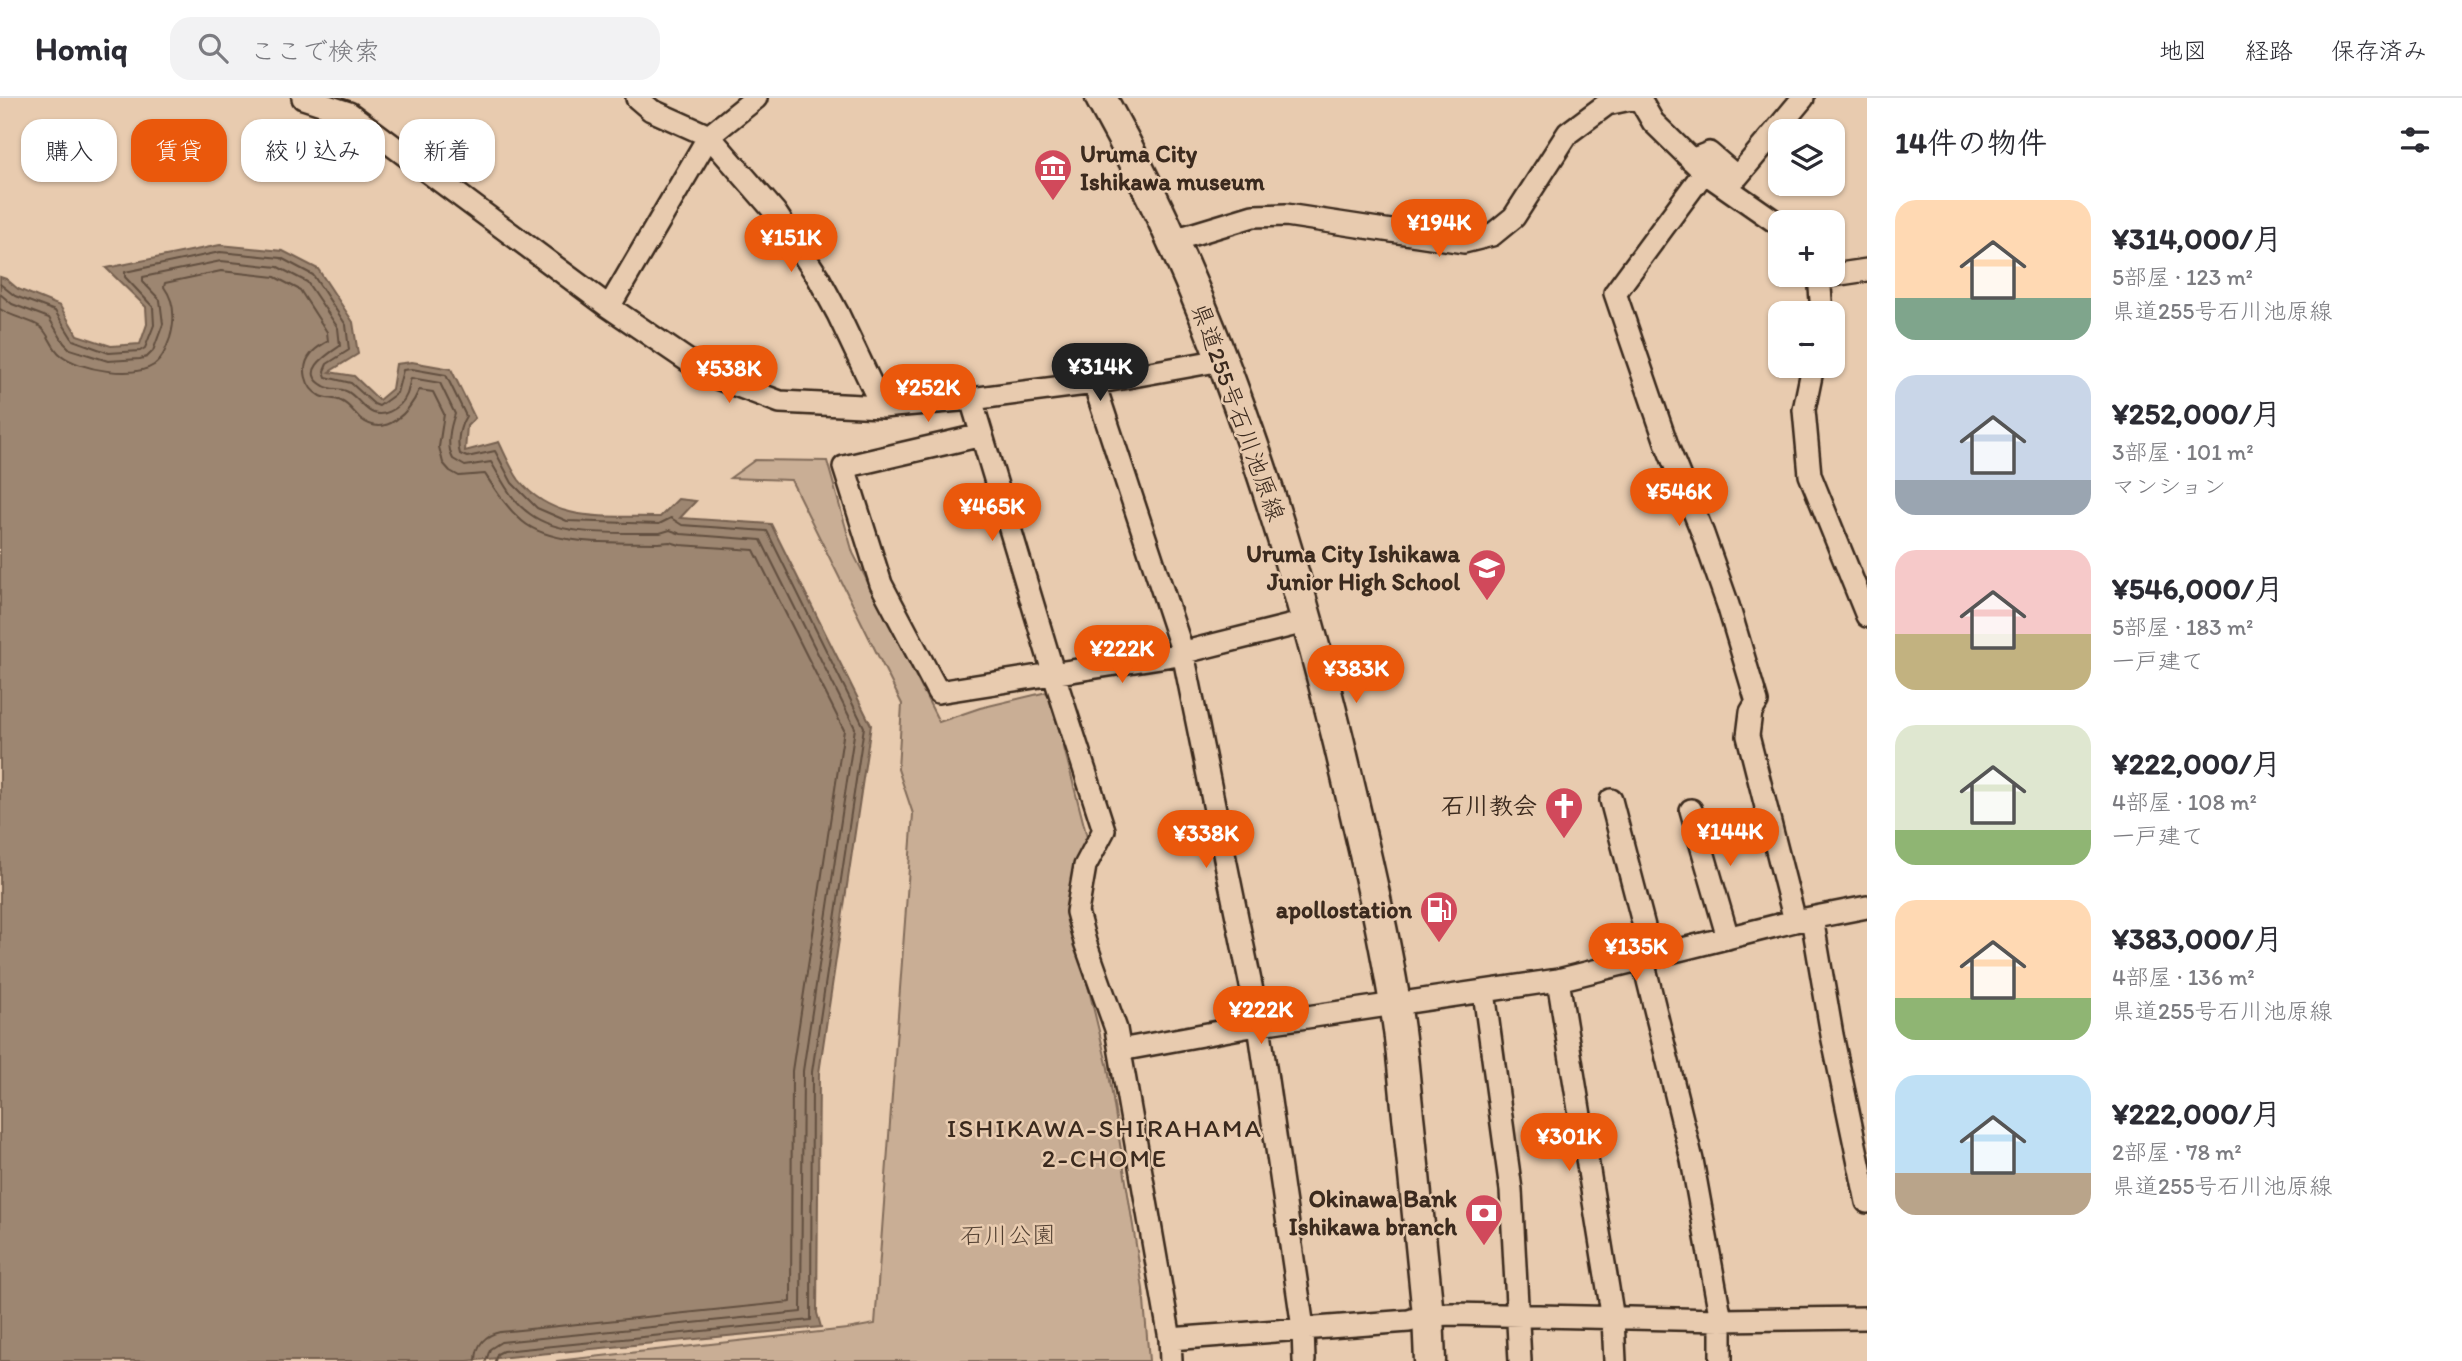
<!DOCTYPE html>
<html lang="ja">
<head>
<meta charset="utf-8">
<style>
  :root { --surface:#fff; --page:#f2f2f3; --text:#2b2b33; --muted:#7c7c81; --line:#e1e1e2; --accent:#ea580c }
  body { margin:0; font-family:Itim,"Klee One",sans-serif; background:var(--page); color:var(--text); height:100vh; display:flex; flex-direction:column; font-size:26px; white-space:nowrap }
  * { box-sizing:border-box; margin:0 }
  p { font-size:23px; color:var(--muted) }
  .icon { flex:none; width:38px; height:38px; fill:none; stroke:currentColor; stroke-width:2; stroke-linecap:round; stroke-linejoin:round }
  .map { position:relative; flex:1; overflow:hidden }
  .side { display:flex; flex-direction:column; background:var(--surface); width:595px }
  .side>* { flex:none }
  .guide { position:absolute; left:21px; top:21px; width:665px; height:63px; display:flex; gap:14px }
  .controls { position:absolute; left:1768px; top:21px; display:grid; gap:14px }
  .controls a { display:grid; place-items:center; width:77px; height:77px; border-radius:14px; background:var(--surface); box-shadow:0 2px 5px #0004; font-size:35px }
  .price { position:absolute; translate:-50% -60px; padding:0 16px; border-radius:24px; background:var(--accent); color:#fff; font-size:23px; line-height:46px; filter:drop-shadow(0 2px 4px #0008) }
  .price::after { content:''; position:absolute; left:50%; top:42px; width:21px; height:16px; margin-left:-10px; background:inherit; clip-path:polygon(0 0,100% 0,50% 100%) }
  .price.selected { background:#222; color:#fff }
  ul { padding:0; list-style:none }
  li { display:flex; align-items:center; gap:21px; height:175px; padding:0 28px }
  li span { display:grid; place-items:center; flex:none; width:196px; height:140px; border-radius:21px; color:#555 }
  li>.icon { margin-inline-start:auto }
  span .icon { width:84px; height:84px; fill:#fffc; stroke-width:1 }
  li b { font-size:30px }
  h2 { display:flex; justify-content:space-between; align-items:center; height:84px; padding:0 28px; font-size:30px }
  .chip { padding:0 24px; border-radius:21px; background:var(--surface); box-shadow:0 2px 5px #0004; font-size:24px; line-height:63px }
  .chip.selected { background:var(--accent); color:#fff }
  header { display:flex; align-items:center; gap:42px; box-sizing:border-box; height:98px; padding:0 35px; background:var(--surface); border-bottom:2px solid var(--line) }
  header strong { font-size:33px }
  nav { display:flex; gap:38px; margin-inline-start:auto; font-size:24px }
  .search { width:490px; height:63px; background:var(--page); display:flex; align-items:center; gap:18px; box-sizing:border-box; padding:0 24px; border-radius:21px; color:var(--muted); font-size:26px }
  main { display:flex; flex:1; min-height:0 }
  .map>svg:first-child { display:block }
  .green { fill:#c9ae95; stroke:#826c5a; stroke-width:2 }
  .water { fill:#9d8671; stroke:#766150; stroke-width:2 }
  .lines { fill:none; stroke-linecap:round; stroke-linejoin:round }
  .shore { stroke:#624f3f; stroke-width:2 }
  .street-casing { stroke:#3b2a1e; stroke-width:26 }
  .secondary-casing { stroke:#3b2a1e; stroke-width:35 }
  .street { stroke:#e8cbaf; stroke-width:21 }
  .secondary { stroke:#e8cbaf; stroke-width:30 }
  .labels { text-anchor:middle; stroke-width:5; stroke-linejoin:round; paint-order:stroke }
  .poi-label { font-size:24px; font-weight:bold; fill:#3b2a1e; stroke:#e8cbaf; text-anchor:end }
  .street-label { font-size:24px; fill:#3b2a1e; stroke:#e8cbaf }
  .park-label { font-size:24px; fill:#503e30; stroke:#e8cbaf }
  .neighbourhood-label { font-size:26px; letter-spacing:2px; fill:#3b2a1e; stroke:#e8cbaf }
</style>
</head>
<body>
<header>
<strong>Homiq</strong>
<div class="search"><svg class="icon" aria-label="search" viewBox="0 0 24 24"><circle cx="10" cy="10" r="6"/><path d="M15 15l6 6"/></svg>ここで検索</div>
<nav><a>地図</a><a>経路</a><a>保存済み</a></nav>
</header>
<main>
<div class="map">
<svg width="1867" height="1263" viewBox="0 0 1867 1263">
  <rect width="100%" height="100%" fill="#e8cbaf"/>
  <filter id="ink" filterUnits="userSpaceOnUse"><feTurbulence type="fractalNoise" baseFrequency=".0143" numOctaves="2"/><feDisplacementMap in="SourceGraphic" scale="14" xChannelSelector="R" yChannelSelector="G"/><feConvolveMatrix kernelMatrix="1 2 1 2 8 2 1 2 1" color-interpolation-filters="sRGB"/></filter>
  <g filter="url(#ink)">
    <path class="green" d="M755,362L827,363L853,455L939,624L980,610L1047,594L1060,634L1088,743L1071,818L1108,970L1143,1191L1149,1263H556L847,1231L875,1226L913,716L898,671L902,606L791,382L730,380Z"/>
    <path class="water" d="M220,147L283,153L318,171L353,224L358,256L329,274L354,278L379,302L392,291L396,266L412,264L451,271L475,320L467,328L465,353L499,344C505,356 511,371 519,382C555,427 608,417 660,419L678,401L696,403L680,420L771,426L871,627L819,975L817,1215L821,1229L467,1263H0V179L6,181L18,191L60,208L77,237L111,248L140,246L147,226L146,209L106,170Z"/>
    <g class="lines">
      <path class="shore" d="M0,186L15,198L55,213L73,242L109,255L140,253L145,250L154,227L153,209L125,179V174L220,154L281,160L313,177L346,227L349,252L327,266L324,273L326,279L351,285L374,306L379,308L397,295L403,272L412,271L446,277L466,318C460,328 456,343 460,356L467,359L495,353L512,385L537,410L567,423L659,426L671,420L682,427L767,433L864,629L812,974L811,1222L503,1253L497,1256L495,1263
        M0,196L12,206L49,220L64,245L70,251L108,263L140,261L147,259L153,253L163,226L160,202L143,184V179L221,163L278,169L307,184L338,230L340,248C328,256 298,274 324,288C331,292 339,290 346,293C354,296 360,306 367,311C380,323 401,311 407,296C409,291 409,285 411,280L440,285L455,316C450,329 446,348 453,361L465,368L491,364C502,382 511,403 530,416C562,440 621,434 660,435L670,432L681,436L761,442L855,630L803,973L801,1214L501,1244L490,1251L486,1263
        M0,211C12,219 27,221 39,228C49,234 51,250 61,257C80,272 133,281 154,267C163,261 166,250 170,240C175,223 175,204 164,189L165,185L221,173L275,179L300,192L327,234L328,243C322,247 315,250 311,256C300,269 305,290 320,298C326,301 334,300 341,303C349,306 355,316 361,321C386,341 410,313 419,292L433,294L444,316L439,349L443,365L450,373L459,378L485,376C496,393 506,409 522,423C552,449 619,444 658,445L670,444L680,447L754,452L844,632L792,973L791,1204L500,1234C485,1237 476,1247 476,1263"/>
      <defs>
        <path id="street" d="M303,0L349,15L609,209L709,277L780,304L882,309L971,301L1094,285L1222,262
          M637,0L651,12L709,38L775,114L818,179L838,216L882,309
          M1639,0L1653,24L1704,74L1780,127
          M1691,62L1709,55L1737,79L1803,0
          M1704,74L1615,195L1668,350L1703,436L1728,507L1757,604L1751,614L1748,638L1795,823
          M1174,142L1253,118L1286,117L1464,144L1492,137L1514,119L1568,35L1607,6L1635,0
          M1819,177L1822,215
          M1820,179L1867,172
          M609,209L709,38L756,0
          M1813,268L1804,312L1810,377L1867,518
          M1094,285L1183,555L1259,927L1303,1230L1304,1263
          M971,301L1054,577L1104,732L1085,768L1077,814L1085,844L1116,931L1170,1241L1171,1263
          M982,337L844,369L881,486L938,594L1173,557L1309,523
          M1611,702L1652,859
          M1691,712L1728,840
          M1812,820L1832,937L1867,1104
          M1643,862L1692,1062L1721,1222V1263
          M1558,882L1613,1221L1615,1263
          M1484,894L1511,1092L1520,1263
          M1120,952L1273,924L1558,882L1795,823L1867,809
          M1170,1241L1409,1223L1428,1217L1453,1216L1721,1222L1867,1220"/>
        <path id="secondary" d="M1101,0C1213,201 1284,422 1339,645C1361,738 1384,831 1398,925C1403,959 1405,993 1409,1027C1415,1090 1422,1154 1428,1217L1430,1263"/>
      </defs>
      <use href="#street" class="street-casing"/>
      <use href="#secondary" class="secondary-casing"/>
      <use href="#street" class="street"/>
      <use href="#secondary" class="secondary"/>
    </g>
  </g>
  <defs>
    <symbol id="museum-pin" viewBox="-11 -11 22 30"><path d="M0 17L-7.5 6A9.5 9.5 0 1 1 7.5 6Z" fill="#d1495b" stroke="#e8cbaf"/><path d="M0-6L6-3V-2H-6V-3ZM-5-1h2V3h-2ZM-1-1h2V3h-2ZM3-1h2V3H3ZM-6 4H6V6H-6Z" fill="#fff"/></symbol>
    <symbol id="school-pin" viewBox="-11 -11 22 30"><path d="M0 17L-7.5 6A9.5 9.5 0 1 1 7.5 6Z" fill="#d1495b" stroke="#e8cbaf"/><path d="M0-5L7-2L0 1L-7-2ZM-4 1L0 2.5L4 1V4Q0 6-4 4Z" fill="#fff"/></symbol>
    <symbol id="church-pin" viewBox="-11 -11 22 30"><path d="M0 17L-7.5 6A9.5 9.5 0 1 1 7.5 6Z" fill="#d1495b" stroke="#e8cbaf"/><path d="M-1.2-6h2.4v3.5h3.3v2.4h-3.3V6h-2.4V-.1h-3.3v-2.4h3.3Z" fill="#fff"/></symbol>
    <symbol id="fuel-pin" viewBox="-11 -11 22 30"><path d="M0 17L-7.5 6A9.5 9.5 0 1 1 7.5 6Z" fill="#d1495b" stroke="#e8cbaf"/><path d="M-5.5-6h7V0h2V4h1.3V-2.5L3-4.5l.8-.8L6-3V5H2.5V1h-1V6h-7ZM-4.2-4.7v3.2H.2V-4.7Z" fill="#fff"/></symbol>
    <symbol id="bank-pin" viewBox="-11 -11 22 30"><path d="M0 17L-7.5 6A9.5 9.5 0 1 1 7.5 6Z" fill="#d1495b" stroke="#e8cbaf"/><path d="M-6-4H6V4H-6ZM0-2.3a2.3 2.3 0 1 0 0 4.6a2.3 2.3 0 1 0 0-4.6Z" fill="#fff"/></symbol>
  </defs>
  <g fill-rule="evenodd">
    <use href="#museum-pin" x="1031" y="48" width="44" height="60"/>
    <use href="#school-pin" x="1465" y="448" width="44" height="60"/>
    <use href="#church-pin" x="1542" y="686" width="44" height="60"/>
    <use href="#fuel-pin" x="1417" y="790" width="44" height="60"/>
    <use href="#bank-pin" x="1462" y="1093" width="44" height="60"/>
  </g>
  <g class="labels">
    <g class="poi-label">
      <text x="1080" y="64" text-anchor="start">Uruma City<tspan x="1080" dy="28">Ishikawa museum</tspan></text>
      <text x="1460" y="464">Uruma City Ishikawa<tspan x="1460" dy="28">Junior High School</tspan></text>
      <text x="1537" y="716">石川教会</text>
      <text x="1412" y="820">apollostation</text>
      <text x="1457" y="1109">Okinawa Bank<tspan x="1457" dy="28">Ishikawa branch</tspan></text>
    </g>
    <g class="street-label">
      <text transform="translate(1238 314) rotate(70)" y="8">県道255号石川池原線</text>
    </g>
    <g class="park-label">
      <text x="1008" y="1145">石川公園</text>
    </g>
    <g class="neighbourhood-label">
      <text x="1105" y="1039">ISHIKAWA-SHIRAHAMA<tspan x="1105" dy="30">2-CHOME</tspan></text>
    </g>
  </g>
</svg>
<div class="controls">
<a><svg class="icon" aria-label="layers" viewBox="0 0 24 24"><path d="M12 4l9 5-9 5-9-5zM3 14l9 5 9-5"/></svg></a>
<a>+</a>
<a>−</a>
</div>
<b class="price" style="left:1439px;top:161px">¥194K</b>
<b class="price" style="left:791px;top:176px">¥151K</b>
<b class="price selected" style="left:1100px;top:305px">¥314K</b>
<b class="price" style="left:729px;top:307px">¥538K</b>
<b class="price" style="left:928px;top:326px">¥252K</b>
<b class="price" style="left:1679px;top:430px">¥546K</b>
<b class="price" style="left:992px;top:445px">¥465K</b>
<b class="price" style="left:1122px;top:587px">¥222K</b>
<b class="price" style="left:1356px;top:607px">¥383K</b>
<b class="price" style="left:1730px;top:770px">¥144K</b>
<b class="price" style="left:1206px;top:772px">¥338K</b>
<b class="price" style="left:1636px;top:885px">¥135K</b>
<b class="price" style="left:1261px;top:948px">¥222K</b>
<b class="price" style="left:1569px;top:1075px">¥301K</b>
<div class="guide">
<a class="chip">購入</a>
<a class="chip selected">賃貸</a>
<a class="chip">絞り込み</a>
<a class="chip">新着</a>
</div>
</div>
<section class="side">
<h2>14件の物件<svg class="icon" aria-label="filters" viewBox="0 0 24 24"><path d="M4 7h16M4 17h16"/><circle cx="9" cy="7" r="2"/><circle cx="15" cy="17" r="2"/></svg></h2>
<ul>
<li><span style="background:linear-gradient(#ffd9b3 70%,#7fa58c 0)"><svg class="icon" aria-label="home" viewBox="0 0 24 24"><path d="M3 11l9-7 9 7M6 9v11h12V9"/></svg></span><div><b>¥314,000/月</b><p>5部屋 · 123 m²</p><p>県道255号石川池原線</p></div></li>
<li><span style="background:linear-gradient(#c9d6e8 75%,#9aa5b1 0)"><svg class="icon" aria-label="home" viewBox="0 0 24 24"><path d="M3 11l9-7 9 7M6 9v11h12V9"/></svg></span><div><b>¥252,000/月</b><p>3部屋 · 101 m²</p><p>マンション</p></div></li>
<li><span style="background:linear-gradient(#f6c9c9 60%,#c2b280 0)"><svg class="icon" aria-label="home" viewBox="0 0 24 24"><path d="M3 11l9-7 9 7M6 9v11h12V9"/></svg></span><div><b>¥546,000/月</b><p>5部屋 · 183 m²</p><p>一戸建て</p></div></li>
<li><span style="background:linear-gradient(#dfe7d0 75%,#8fb573 0)"><svg class="icon" aria-label="home" viewBox="0 0 24 24"><path d="M3 11l9-7 9 7M6 9v11h12V9"/></svg></span><div><b>¥222,000/月</b><p>4部屋 · 108 m²</p><p>一戸建て</p></div></li>
<li><span style="background:linear-gradient(#ffd9b3 70%,#8fb573 0)"><svg class="icon" aria-label="home" viewBox="0 0 24 24"><path d="M3 11l9-7 9 7M6 9v11h12V9"/></svg></span><div><b>¥383,000/月</b><p>4部屋 · 136 m²</p><p>県道255号石川池原線</p></div></li>
<li><span style="background:linear-gradient(#bfe0f5 70%,#b9a48a 0)"><svg class="icon" aria-label="home" viewBox="0 0 24 24"><path d="M3 11l9-7 9 7M6 9v11h12V9"/></svg></span><div><b>¥222,000/月</b><p>2部屋 · 78 m²</p><p>県道255号石川池原線</p></div></li>
</ul>
</section>
</main>
</body>
</html>
